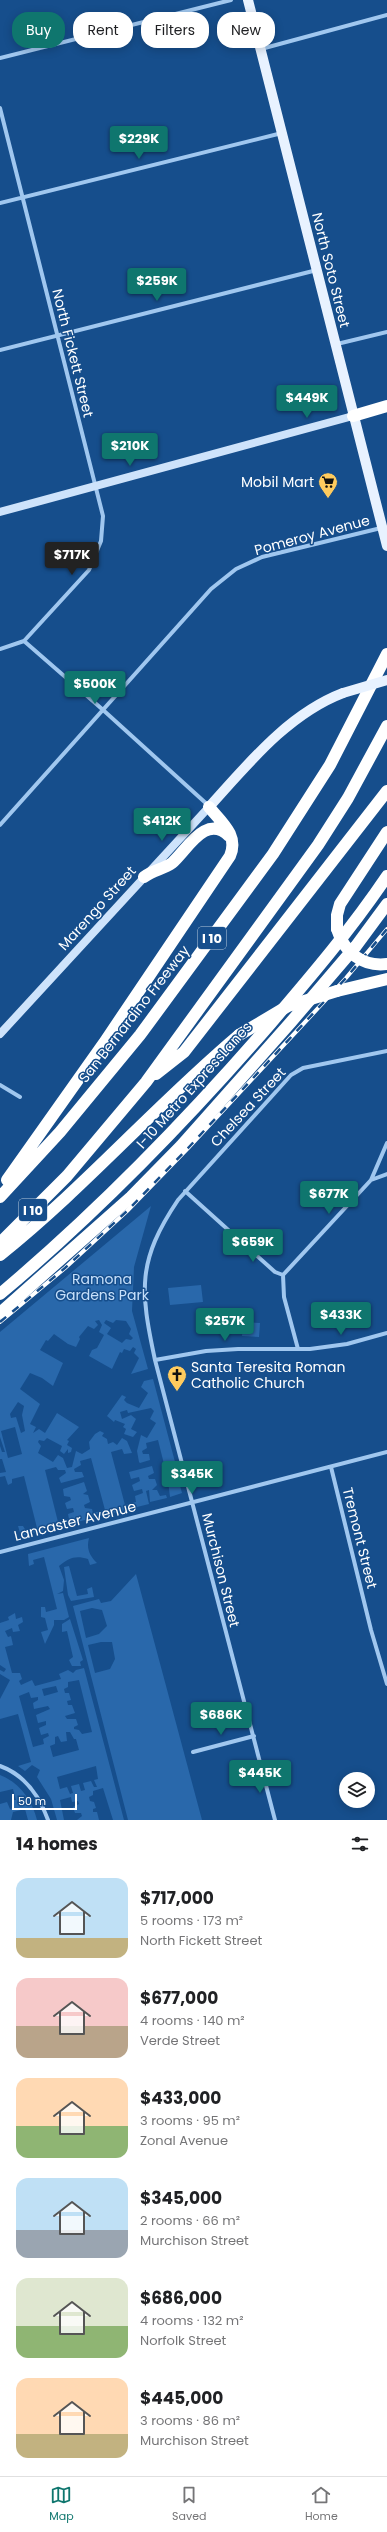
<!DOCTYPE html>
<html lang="en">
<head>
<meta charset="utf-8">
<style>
  :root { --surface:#fff; --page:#f2f2f2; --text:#202124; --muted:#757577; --line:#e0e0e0; --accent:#0f766e }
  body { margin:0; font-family:Poppins,sans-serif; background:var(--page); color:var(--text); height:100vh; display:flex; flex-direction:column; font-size:15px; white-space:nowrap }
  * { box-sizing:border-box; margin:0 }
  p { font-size:13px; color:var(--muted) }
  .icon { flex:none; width:22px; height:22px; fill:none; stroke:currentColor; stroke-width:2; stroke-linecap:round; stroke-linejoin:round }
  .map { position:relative; height:1820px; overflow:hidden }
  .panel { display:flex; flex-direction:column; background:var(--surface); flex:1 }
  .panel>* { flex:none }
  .guide { position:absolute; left:12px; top:12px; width:363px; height:36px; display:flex; gap:8px }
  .controls { position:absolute; left:339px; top:1772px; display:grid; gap:8px }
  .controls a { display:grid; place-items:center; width:36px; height:36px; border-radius:50%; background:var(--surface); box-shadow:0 2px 10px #0003; font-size:20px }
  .scale { position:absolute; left:12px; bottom:10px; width:65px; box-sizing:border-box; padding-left:4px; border:2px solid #fff; border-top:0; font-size:11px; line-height:14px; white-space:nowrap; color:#fff; -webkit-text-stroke:3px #164e8c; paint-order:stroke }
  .price { position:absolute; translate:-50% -34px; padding:0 9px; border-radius:4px; background:var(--accent); color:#fff; font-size:13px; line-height:26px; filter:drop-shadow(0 1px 2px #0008) }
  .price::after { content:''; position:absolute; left:50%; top:24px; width:12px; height:9px; margin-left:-6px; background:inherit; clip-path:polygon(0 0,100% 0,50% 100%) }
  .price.selected { background:#222; color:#fff }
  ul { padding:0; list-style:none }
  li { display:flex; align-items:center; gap:12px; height:100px; padding:0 16px }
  li span { display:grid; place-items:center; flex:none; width:112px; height:80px; border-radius:12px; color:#555 }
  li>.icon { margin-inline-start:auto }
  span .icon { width:48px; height:48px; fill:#fffc; stroke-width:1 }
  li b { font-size:17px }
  h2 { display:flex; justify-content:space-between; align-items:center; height:48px; padding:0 16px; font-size:17px }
  .chip { padding:0 14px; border-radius:16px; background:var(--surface); box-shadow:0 2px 10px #0003; font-size:14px; line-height:36px }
  .chip.selected { background:var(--accent); color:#fff }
  .menu { display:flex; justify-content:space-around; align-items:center; height:56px; border-top:1px solid var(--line); background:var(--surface); font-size:11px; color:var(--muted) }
  .menu a { display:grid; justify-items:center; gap:2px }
  .menu .selected { color:var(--accent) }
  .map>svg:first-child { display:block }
  .green { fill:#2968ab; fill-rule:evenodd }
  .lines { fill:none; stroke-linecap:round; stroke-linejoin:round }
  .street { stroke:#a0c7ef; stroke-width:4 }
  .secondary { stroke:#cee3fb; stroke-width:8 }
  .primary { stroke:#e8f2ff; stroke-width:10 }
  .highway { stroke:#fff; stroke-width:12 }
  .rail-casing { stroke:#fff; stroke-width:4 }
  .rail { stroke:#164e8c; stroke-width:2.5; stroke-dasharray:8; stroke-linecap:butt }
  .primary-bridge { stroke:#e8f2ff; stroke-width:10 }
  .highway-bridge { stroke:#fff; stroke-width:12 }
  .labels { text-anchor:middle; stroke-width:3; stroke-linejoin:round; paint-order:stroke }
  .shield { fill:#164e8c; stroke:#b9cadc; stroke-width:1 }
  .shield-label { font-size:13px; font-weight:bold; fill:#fff }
  .street-label { font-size:14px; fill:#fff; stroke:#164e8c }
  .poi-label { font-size:14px; fill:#fff; stroke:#164e8c; text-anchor:end }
  .park-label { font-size:14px; fill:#c7e0fb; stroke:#164e8c }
</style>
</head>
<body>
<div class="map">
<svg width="387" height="1820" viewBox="0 0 387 1820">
  <rect width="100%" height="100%" fill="#164e8c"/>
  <path class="green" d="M151,1206L134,1267L132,1311L148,1369L131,1374L139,1358L134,1353L136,1349L133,1347L130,1351L124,1349L122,1353L120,1352L112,1369L89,1356L92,1350L97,1348L104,1335L99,1332L102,1325L99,1320L95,1321L98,1325L94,1329L88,1326L79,1337L80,1339L76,1347L68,1344L54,1334L48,1341L46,1340L40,1350L63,1363L53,1386L42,1378L30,1373L20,1389L40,1404L30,1424L36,1427L33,1433L39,1429L45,1433L57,1413L79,1427L67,1440L69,1441L67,1445L72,1448L71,1452L68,1453V1449L64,1454L60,1451L62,1446L47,1438L44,1441L39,1440L38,1442L41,1446L38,1453L53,1462L58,1455L63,1458L67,1468L72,1467L76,1451L82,1454L90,1449L89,1442L95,1434L100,1431L104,1433L102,1436L107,1439L108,1444L113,1442L117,1445L122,1438L127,1441L132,1453L124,1454L122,1449L111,1452L125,1505L136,1502L135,1496L143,1493L142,1489L134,1491L132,1485L140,1481L139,1477L131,1479L129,1472L152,1466L154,1473L148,1476L149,1479H155L157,1485L152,1490H157L160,1496L166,1495L167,1498L150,1502L149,1490L146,1491L149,1504L21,1536L18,1526H23L26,1531L37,1528L24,1476L12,1479V1483L8,1485L5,1476L0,1477V1473L6,1472L2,1459H0V1446L2,1452H5L0,1437V1332ZM106,1320L113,1323L116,1320L126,1321L131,1329L129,1334L133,1338L131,1340L126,1339L122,1343L107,1334L111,1328L104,1323ZM18,1402L24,1406L22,1415L25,1431L21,1433L16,1417L11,1418L10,1414ZM15,1427L22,1454L8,1458L1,1431ZM91,1458L105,1510L93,1513L92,1509L85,1508L84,1505L90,1502L88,1495L83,1494L87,1491L84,1482L63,1489L64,1496L70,1497L71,1500L65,1503L67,1509L73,1508L74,1512L68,1514L69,1519L58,1522L45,1470L56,1467L58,1470H65L66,1473L59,1478L61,1483L84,1477L82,1472H75L74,1469L81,1465L80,1461Z
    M201,1285L203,1302L170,1305L168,1288Z
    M243,1322L260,1323L259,1337L242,1336Z
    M153,1379L179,1477L168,1480L158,1440L146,1443L147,1448L142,1451L143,1454H149L150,1460L140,1463L139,1462L137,1451L141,1435L147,1438L156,1423L150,1419L154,1411L151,1408L128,1413L127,1410L120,1412L122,1419L131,1415L136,1419L131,1429L137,1432L133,1437L124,1434L126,1429L123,1427L125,1424L115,1420L114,1422L107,1416L122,1395L126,1397L124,1400L127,1403L139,1408L148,1393L141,1387L144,1381Z
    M178,1478L182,1493L170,1497L168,1481Z
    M89,1538C86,1549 90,1556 97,1563L90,1565L88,1559C75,1555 69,1558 59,1566L64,1580L63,1591L57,1594L63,1593L69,1617L64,1620H54V1625L45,1644L41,1632L48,1630L45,1618L41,1617V1607H45L46,1612L57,1609L44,1557L33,1560L34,1564L29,1566L28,1554Z
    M69,1566L77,1596L88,1594L87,1589L92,1587L94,1597L71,1601L68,1595L64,1567Z
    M136,1574L202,1820H128L73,1606L99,1599L101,1603L111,1601ZM92,1608L102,1610L107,1626L99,1634L86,1638L80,1611ZM101,1642H112L115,1659L110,1669L95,1673L88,1645Z
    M15,1613L16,1619L22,1617L23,1622L18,1625L20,1631L13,1632L12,1628L5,1631L8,1637L11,1636L13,1645L5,1647L12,1673H20L22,1679L19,1681L21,1685L32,1680L35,1686L61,1679L59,1674L68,1670L73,1673L76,1670L84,1668L124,1820H113L103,1788L93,1791V1795L89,1797L90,1801L94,1802L96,1808L93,1809V1812H97L99,1820H77L82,1816L81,1813H75L73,1807L79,1804L78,1801L72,1802L71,1797L60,1800L64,1820H57L51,1799L37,1777L40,1770L32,1765L25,1771L18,1766L31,1762L18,1714L0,1719V1699L10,1680L0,1674V1670L4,1672L6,1669L0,1665V1623L9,1620L8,1617ZM79,1680L92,1732L82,1734L79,1730L74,1729V1727L78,1725L76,1719H67L65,1716L75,1713L72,1705H68L67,1701L71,1700L69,1693H65L64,1689L68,1687V1682ZM56,1686L58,1692L44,1696L42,1689ZM29,1692L31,1698L38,1697V1700L33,1703L34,1709L48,1706L50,1709L36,1715L38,1723L46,1721V1725L39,1728L41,1735L48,1733L49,1736L43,1739L44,1744L33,1747L19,1696ZM66,1732H70L74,1739H76L79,1750L53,1757L50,1746L55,1744V1737L58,1736L61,1742L67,1741ZM96,1766L98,1779L94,1780L97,1787H94L91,1781L83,1783L85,1790L81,1791L79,1784L71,1786L73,1793L70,1794L67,1787L60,1789L57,1777Z
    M70,1619L83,1660L80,1662L81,1666H72L69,1660L73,1657L67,1631L62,1632V1624Z
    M0,1775C20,1783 32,1800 37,1820H28L25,1809L13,1812L11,1820H0V1804L7,1802L10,1809L13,1808L12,1800H16L13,1789L0,1792Z"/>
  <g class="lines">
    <path class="street" d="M261,49L387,15
      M0,58L231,0
      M0,108L103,516L101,541L89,570L24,641L0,649
      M0,203L282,133
      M337,344L387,332
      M0,350L317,270
      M24,641L102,709L209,806
      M0,825L211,589L236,569L262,557L381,528
      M0,1085L20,1097
      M371,1180L387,1143
      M185,1191L275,1272L283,1275L284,1297L298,1349
      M283,1275L371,1180L387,1174
      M155,1360L206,1351L238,1349H310L347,1344L387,1333
      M331,1467L371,1630L387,1684
      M0,1552L387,1452
      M193,1752L254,1736
      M0,1766C25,1775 39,1795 48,1820
      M275,1820L155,1360C140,1290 137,1261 178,1200L291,1075L303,1068L387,1051"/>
    <path class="secondary" d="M0,512L353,416
      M0,1034L209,807"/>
    <path class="primary" d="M248,0L387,546
      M209,807C248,764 288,714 343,693"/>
    <path class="highway" d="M353,416L387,406
      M144,877C153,870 164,869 172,863C187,850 206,813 229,836
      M337,929V915L340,904L387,832
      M337,991L387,979
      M156,1074L184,1052L387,791
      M7,1180L104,1043L230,856C239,835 221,822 209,807
      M0,1197L60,1132L140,1035L273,854L330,765L387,654
      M0,1243L67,1176L146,1082L318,845L348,798L387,726
      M0,1255C85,1187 156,1105 239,1035
      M0,1294C99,1211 187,1120 271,1023C312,975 352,928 387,876
      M0,1313L131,1197L181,1146L291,1022L356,946L387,904"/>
    <defs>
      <path id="rail" d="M0,1322L65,1268L127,1211L189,1147L346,978L387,929"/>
    </defs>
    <use href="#rail" class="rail-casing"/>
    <use href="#rail" class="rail"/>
    <path class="primary-bridge" d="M343,693L387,680"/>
    <path class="highway-bridge" d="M337,929C344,952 362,967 387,964
      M239,1035L288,1006L337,991"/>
  </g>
  <defs>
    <symbol id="supermarket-pin" viewBox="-11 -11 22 30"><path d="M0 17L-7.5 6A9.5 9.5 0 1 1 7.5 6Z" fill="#ffcb5e" stroke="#164e8c"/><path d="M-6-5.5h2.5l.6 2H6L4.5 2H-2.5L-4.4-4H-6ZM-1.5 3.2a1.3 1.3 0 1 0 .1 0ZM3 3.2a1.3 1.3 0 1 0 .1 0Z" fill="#111"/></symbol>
    <symbol id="church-pin" viewBox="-11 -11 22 30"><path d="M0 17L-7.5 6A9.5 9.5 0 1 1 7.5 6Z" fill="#ffcb5e" stroke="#164e8c"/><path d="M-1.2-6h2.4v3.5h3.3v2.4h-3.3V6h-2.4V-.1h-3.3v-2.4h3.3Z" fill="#111"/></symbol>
  </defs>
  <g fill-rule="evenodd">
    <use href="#supermarket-pin" x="317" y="471" width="22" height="30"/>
    <use href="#church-pin" x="166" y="1364" width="22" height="30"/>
  </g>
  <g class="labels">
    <g class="shield">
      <rect x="198" y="927" width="28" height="22" rx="3"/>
      <rect x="19" y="1199" width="28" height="22" rx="3"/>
    </g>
    <g class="shield-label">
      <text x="212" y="943">I 10</text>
      <text x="33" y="1215">I 10</text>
    </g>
    <g class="street-label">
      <text transform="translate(331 270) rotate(76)" y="5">North Soto Street</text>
      <text transform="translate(73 353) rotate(76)" y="5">North Fickett Street</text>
      <text transform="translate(312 535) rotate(-15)" y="5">Pomeroy Avenue</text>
      <text transform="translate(97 908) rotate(-48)" y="5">Marengo Street</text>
      <text transform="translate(134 1014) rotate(-52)" y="5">San Bernardino Freeway</text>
      <text transform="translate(194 1085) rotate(-48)" y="5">I-10 Metro ExpressLanes</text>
      <text transform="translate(248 1107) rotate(-47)" y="5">Chelsea Street</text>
      <text transform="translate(75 1521) rotate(-14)" y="5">Lancaster Avenue</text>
      <text transform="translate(360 1538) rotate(76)" y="5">Tremont Street</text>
      <text transform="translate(221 1570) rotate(76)" y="5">Murchison Street</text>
    </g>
    <g class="poi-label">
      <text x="314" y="487">Mobil Mart</text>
      <text x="191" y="1372" text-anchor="start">Santa Teresita Roman<tspan x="191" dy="16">Catholic Church</tspan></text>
    </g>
    <g class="park-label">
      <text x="102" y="1284">Ramona<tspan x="102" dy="16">Gardens Park</tspan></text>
    </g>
  </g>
</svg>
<div class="controls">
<a><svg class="icon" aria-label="layers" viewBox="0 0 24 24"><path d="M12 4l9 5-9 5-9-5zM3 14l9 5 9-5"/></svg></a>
</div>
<div class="scale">50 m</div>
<b class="price" style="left:139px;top:160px">$229K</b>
<b class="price" style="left:157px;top:302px">$259K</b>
<b class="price" style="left:307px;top:419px">$449K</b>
<b class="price" style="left:130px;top:467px">$210K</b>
<b class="price selected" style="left:72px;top:576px">$717K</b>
<b class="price" style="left:95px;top:705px">$500K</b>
<b class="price" style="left:162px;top:842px">$412K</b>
<b class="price" style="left:329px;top:1215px">$677K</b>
<b class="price" style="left:253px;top:1263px">$659K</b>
<b class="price" style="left:341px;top:1336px">$433K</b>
<b class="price" style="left:225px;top:1342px">$257K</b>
<b class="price" style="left:192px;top:1495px">$345K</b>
<b class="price" style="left:221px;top:1736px">$686K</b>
<b class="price" style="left:260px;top:1794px">$445K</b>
<div class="guide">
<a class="chip selected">Buy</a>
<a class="chip">Rent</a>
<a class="chip">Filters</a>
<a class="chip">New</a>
</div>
</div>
<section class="panel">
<h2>14 homes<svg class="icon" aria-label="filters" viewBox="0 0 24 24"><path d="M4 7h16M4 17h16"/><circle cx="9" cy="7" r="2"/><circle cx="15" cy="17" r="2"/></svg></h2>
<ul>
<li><span style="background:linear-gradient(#bfe0f5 75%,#c2b280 0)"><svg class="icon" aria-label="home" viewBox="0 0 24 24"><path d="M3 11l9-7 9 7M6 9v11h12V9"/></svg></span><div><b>$717,000</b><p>5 rooms · 173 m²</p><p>North Fickett Street</p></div></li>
<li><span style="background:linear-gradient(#f6c9c9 60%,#b9a48a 0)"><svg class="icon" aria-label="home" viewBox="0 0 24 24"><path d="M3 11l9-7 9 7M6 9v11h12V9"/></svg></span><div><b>$677,000</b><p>4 rooms · 140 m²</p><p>Verde Street</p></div></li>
<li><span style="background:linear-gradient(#ffd9b3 60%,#8fb573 0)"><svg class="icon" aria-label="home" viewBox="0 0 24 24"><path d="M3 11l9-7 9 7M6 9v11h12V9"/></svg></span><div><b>$433,000</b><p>3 rooms · 95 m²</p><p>Zonal Avenue</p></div></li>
<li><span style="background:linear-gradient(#bfe0f5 65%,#9aa5b1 0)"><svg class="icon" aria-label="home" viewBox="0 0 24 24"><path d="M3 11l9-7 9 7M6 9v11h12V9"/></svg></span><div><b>$345,000</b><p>2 rooms · 66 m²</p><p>Murchison Street</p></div></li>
<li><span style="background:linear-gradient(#dfe7d0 60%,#8fb573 0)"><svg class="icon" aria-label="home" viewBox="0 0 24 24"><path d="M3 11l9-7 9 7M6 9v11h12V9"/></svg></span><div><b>$686,000</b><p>4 rooms · 132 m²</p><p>Norfolk Street</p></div></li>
<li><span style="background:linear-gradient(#ffd9b3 70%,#c2b280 0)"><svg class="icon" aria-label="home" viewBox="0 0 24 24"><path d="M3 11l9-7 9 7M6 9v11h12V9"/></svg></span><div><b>$445,000</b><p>3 rooms · 86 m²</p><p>Murchison Street</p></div></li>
</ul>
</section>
<nav class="menu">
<a class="selected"><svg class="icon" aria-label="map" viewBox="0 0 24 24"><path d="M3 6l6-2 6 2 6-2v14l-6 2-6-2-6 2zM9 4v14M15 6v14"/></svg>Map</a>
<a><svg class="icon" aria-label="saved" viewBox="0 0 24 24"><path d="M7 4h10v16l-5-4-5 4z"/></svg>Saved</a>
<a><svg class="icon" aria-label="home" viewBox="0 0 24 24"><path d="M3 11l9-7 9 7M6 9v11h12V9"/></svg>Home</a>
</nav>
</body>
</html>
